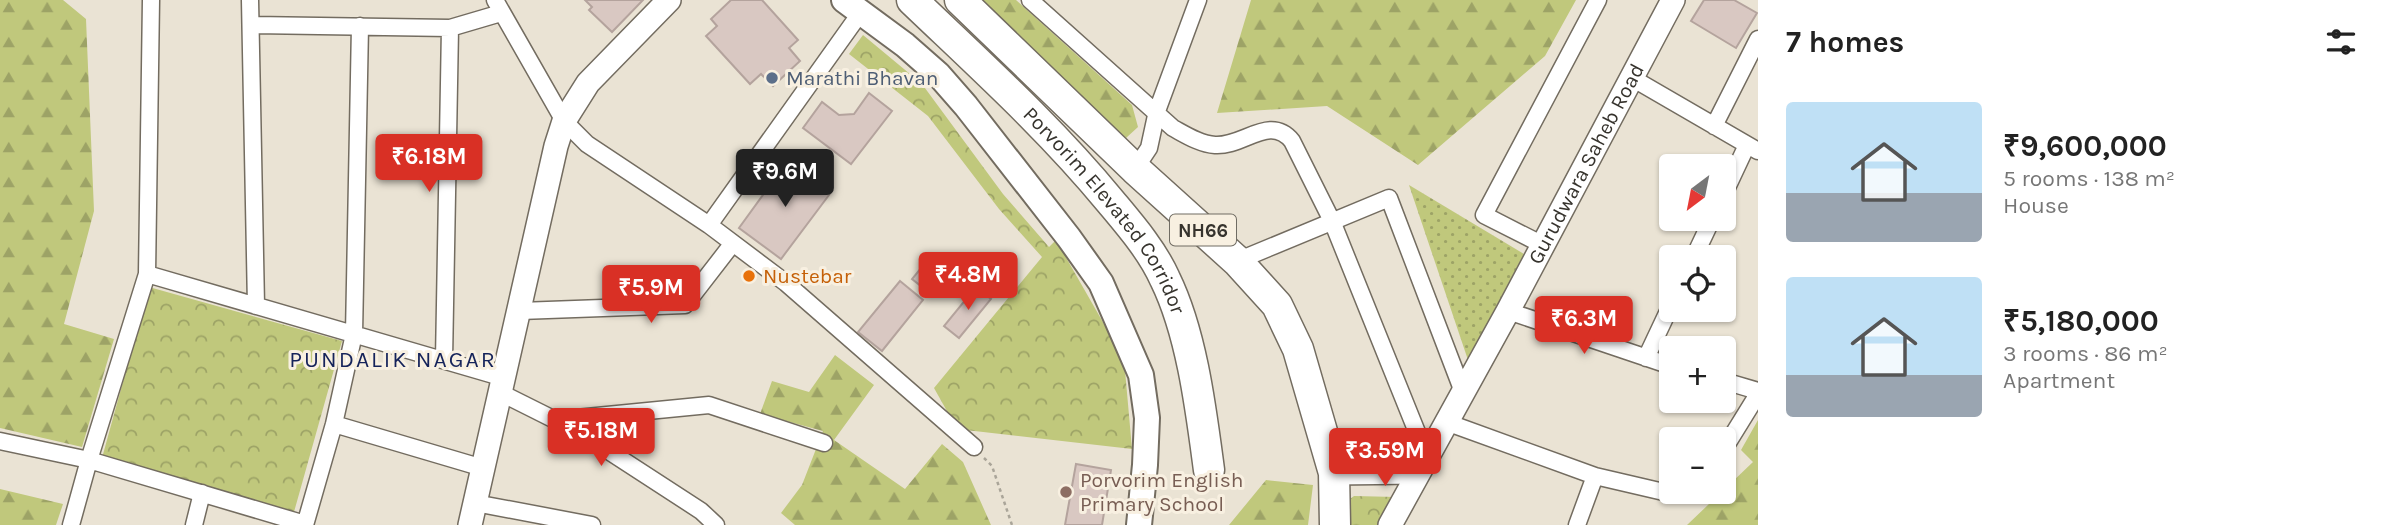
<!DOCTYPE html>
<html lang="en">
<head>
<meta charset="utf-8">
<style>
  :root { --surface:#fff; --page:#f2f2f2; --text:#222; --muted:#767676; --accent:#d93025 }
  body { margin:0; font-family:Karla,sans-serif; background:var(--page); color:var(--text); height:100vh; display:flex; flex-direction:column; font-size:26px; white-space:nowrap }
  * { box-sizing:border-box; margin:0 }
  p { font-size:23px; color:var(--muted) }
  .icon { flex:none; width:38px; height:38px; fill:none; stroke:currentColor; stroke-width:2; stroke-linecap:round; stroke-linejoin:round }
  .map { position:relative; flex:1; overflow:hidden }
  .details { display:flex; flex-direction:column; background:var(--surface); width:630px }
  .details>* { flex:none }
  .needle { width:46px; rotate:212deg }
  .buttons { position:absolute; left:1659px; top:154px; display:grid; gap:14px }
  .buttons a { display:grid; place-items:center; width:77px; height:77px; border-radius:7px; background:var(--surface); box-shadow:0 2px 5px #0004; font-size:35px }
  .price { position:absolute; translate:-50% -60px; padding:0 16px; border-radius:7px; background:var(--accent); color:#fff; font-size:23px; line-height:46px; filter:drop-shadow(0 2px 4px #0008) }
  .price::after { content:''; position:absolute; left:50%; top:42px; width:21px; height:16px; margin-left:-10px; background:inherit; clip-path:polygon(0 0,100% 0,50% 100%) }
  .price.on { background:#222; color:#fff }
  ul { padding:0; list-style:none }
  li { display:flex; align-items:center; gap:21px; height:175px; padding:0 28px }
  li span { display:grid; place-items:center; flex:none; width:196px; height:140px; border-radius:7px; color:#555 }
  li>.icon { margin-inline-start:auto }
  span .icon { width:84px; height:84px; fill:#fffc; stroke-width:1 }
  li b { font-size:30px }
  h2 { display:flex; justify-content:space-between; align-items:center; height:84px; padding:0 28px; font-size:30px }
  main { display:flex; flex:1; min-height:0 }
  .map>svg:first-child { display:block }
  .grass { fill:url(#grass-dots) }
  .forest { fill:url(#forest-firs) }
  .park { fill:url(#park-crowns) }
  .building { fill:#d9c8c2; stroke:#b4a39d; stroke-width:2 }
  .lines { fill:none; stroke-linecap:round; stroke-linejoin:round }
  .street-casing { stroke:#736c60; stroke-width:19 }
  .secondary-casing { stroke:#736c60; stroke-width:26 }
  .primary-casing { stroke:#736c60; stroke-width:28 }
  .highway-casing { stroke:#736c60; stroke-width:33 }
  .path { stroke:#aaa599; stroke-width:2.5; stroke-dasharray:3.5 3.5; stroke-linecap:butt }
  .street { stroke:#fff; stroke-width:16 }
  .secondary { stroke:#fff; stroke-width:23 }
  .primary { stroke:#fff; stroke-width:24 }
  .highway { stroke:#fff; stroke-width:30 }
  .service-dot { fill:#5c6f8a; stroke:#f8f0e1; stroke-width:2.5 }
  .food-dot { fill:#e8710a; stroke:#f8f0e1; stroke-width:2.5 }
  .education-dot { fill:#8d6e63; stroke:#f8f0e1; stroke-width:2.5 }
  .labels { text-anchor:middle; stroke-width:6; stroke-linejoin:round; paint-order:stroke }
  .shield { fill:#f8f0e1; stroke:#706c63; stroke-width:2 }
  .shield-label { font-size:19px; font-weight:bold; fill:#36332d }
  .service-label { font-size:21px; fill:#4e5e75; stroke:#f8f0e1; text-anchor:start }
  .street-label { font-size:21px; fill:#36332d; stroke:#f8f0e1 }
  .food-label { font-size:21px; fill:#c56008; stroke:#f8f0e1; text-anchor:start }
  .education-label { font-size:21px; fill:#785e54; stroke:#f8f0e1; text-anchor:start }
  .neighbourhood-label { font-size:23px; letter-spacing:2px; fill:#15235a; stroke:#f8f0e1 }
</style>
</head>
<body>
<main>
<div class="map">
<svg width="1758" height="525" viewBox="0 0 1758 525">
  <defs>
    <pattern id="grass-dots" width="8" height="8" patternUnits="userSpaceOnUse" patternTransform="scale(1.75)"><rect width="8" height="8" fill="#c0c87c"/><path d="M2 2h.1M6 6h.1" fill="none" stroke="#9da366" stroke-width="1.8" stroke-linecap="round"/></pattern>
    <pattern id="forest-firs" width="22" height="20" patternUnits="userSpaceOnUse" patternTransform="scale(1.75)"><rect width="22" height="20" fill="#c0c87c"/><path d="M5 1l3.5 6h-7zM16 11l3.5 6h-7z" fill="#9da366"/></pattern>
    <pattern id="park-crowns" width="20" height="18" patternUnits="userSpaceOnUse" patternTransform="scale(1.75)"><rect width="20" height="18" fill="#c0c87c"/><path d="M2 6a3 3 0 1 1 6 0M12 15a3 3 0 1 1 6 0" fill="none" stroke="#9da366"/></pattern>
  </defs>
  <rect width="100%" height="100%" fill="#eae3d4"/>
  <path class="grass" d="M1409,185L1524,254L1468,360Z"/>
  <path class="forest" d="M0,0H63L86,19L94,211L64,324L114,339L82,447L0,428Z
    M979,0H1016L1132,105L1138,127L1126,138Z
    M1251,0H1576L1545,56L1418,165L1327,106L1217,113Z
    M835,355L874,385L834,440L905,489L942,444L963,462L991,525H795L781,513L802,485L823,431L760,414L772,381L809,392Z
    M1758,420V525H1687L1753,462L1741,450Z
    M1266,480L1313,485L1308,525H1229Z
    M0,489L63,504L56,525H0Z"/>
  <path class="park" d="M863,35L922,84L1003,194L1049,247L1056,240L1124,359L1132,449L957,429L934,388L1042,257L999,209L928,116L849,54Z
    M149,287L342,341L294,512L102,458Z
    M1354,496L1397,497L1382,525H1345L1346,502Z"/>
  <path class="building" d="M585,0H643L612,32L589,10L592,7Z
    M731,0H762L798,40L789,48L800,61L773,86L761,74L750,84L706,36L717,26L711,19Z
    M1704,0H1734L1757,13L1736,48L1691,21Z
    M869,93L892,111L851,164L803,128L822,102L839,115L854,114Z
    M789,159L832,191L781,259L739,228Z
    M931,256L944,267L926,290L912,279Z
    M900,281L923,300L882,351L858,332Z
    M976,287L991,299L959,338L944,326Z
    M1076,464L1111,470L1102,525H1065Z"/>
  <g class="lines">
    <defs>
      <path id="street" d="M250,0L256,306
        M495,0L564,121L587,144L709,225L786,283L974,447
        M1030,0L1173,128C1186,135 1200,144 1215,145C1243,147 1270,114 1292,141L1332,221L1427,457
        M251,25L450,28L501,13
        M1632,78L1758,151
        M1714,126L1758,39
        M1135,169L1149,148L1157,111L1198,0
        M1724,194L1747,145
        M709,225L861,12
        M1543,245L1484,215L1598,0
        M1694,257L1712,219
        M1237,261L1389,198L1463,392
        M147,274L504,378
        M520,311L685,305L733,243
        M1508,311L1671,366
        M1646,358L1671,305
        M444,360L450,28
        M1724,381L1758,391
        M501,393L581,433L701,511L716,525
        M556,420L709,405L824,443
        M1446,422L1595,476L1668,493L1688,492
        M334,424L483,468
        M0,441L89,460L305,524
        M1724,449L1758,394
        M475,503L592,525
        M71,525L89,460L147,274L151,0
        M194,525L202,493
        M305,525L334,424L354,334L360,26
        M1577,525L1595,476"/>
      <g id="secondary">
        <path d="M1334,473L1418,472"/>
        <path d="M470,525L556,146L564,121L588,83L669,0"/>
        <path id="s1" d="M1390,525L1508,311L1673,0"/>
      </g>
      <path id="primary" d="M844,0L905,45L938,74L966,106L1069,238L1101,283L1141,375L1147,418L1145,465L1139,525"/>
      <g id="highway">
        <path id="s2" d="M912,0C980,65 1050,128 1110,201C1130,225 1152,250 1165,279C1192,334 1201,410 1209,470"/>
        <path d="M960,0L1135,169L1237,261L1277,305L1298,349L1334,473L1335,525"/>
      </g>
    </defs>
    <use href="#street" class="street-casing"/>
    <use href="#secondary" class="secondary-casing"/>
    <use href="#primary" class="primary-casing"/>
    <use href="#highway" class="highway-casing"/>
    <path class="path" d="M984,458L992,466L1012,525"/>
    <use href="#street" class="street"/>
    <use href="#secondary" class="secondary"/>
    <use href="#primary" class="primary"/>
    <use href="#highway" class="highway"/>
  </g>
  <circle class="service-dot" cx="772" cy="78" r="7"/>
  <circle class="food-dot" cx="749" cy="276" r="7"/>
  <circle class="education-dot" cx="1066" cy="492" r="7"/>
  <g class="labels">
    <rect class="shield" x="1170" y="214.5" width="66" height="31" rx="5"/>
    <g class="shield-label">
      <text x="1203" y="237">NH66</text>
    </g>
    <g class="service-label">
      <text x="786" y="85">Marathi Bhavan</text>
    </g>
    <g class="street-label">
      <text dy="7" stroke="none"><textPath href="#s1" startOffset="411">Gurudwara Saheb Road</textPath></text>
      <text dy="7" stroke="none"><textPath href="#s2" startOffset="287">Porvorim Elevated Corridor</textPath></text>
    </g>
    <g class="food-label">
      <text x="763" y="283">Nustebar</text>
    </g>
    <g class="education-label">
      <text x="1080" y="487">Porvorim English<tspan x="1080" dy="24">Primary School</tspan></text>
    </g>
    <g class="neighbourhood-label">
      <text x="393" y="367">PUNDALIK NAGAR</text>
    </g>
  </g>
</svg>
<div class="buttons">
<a><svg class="needle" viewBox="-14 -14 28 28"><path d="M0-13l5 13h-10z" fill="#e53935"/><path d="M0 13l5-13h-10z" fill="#767676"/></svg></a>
<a><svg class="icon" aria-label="locate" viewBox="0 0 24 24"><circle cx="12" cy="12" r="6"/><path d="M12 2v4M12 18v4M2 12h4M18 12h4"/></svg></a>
<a>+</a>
<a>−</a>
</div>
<b class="price" style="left:429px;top:194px">₹6.18M</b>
<b class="price on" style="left:785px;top:209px">₹9.6M</b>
<b class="price" style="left:968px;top:312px">₹4.8M</b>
<b class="price" style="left:651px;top:325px">₹5.9M</b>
<b class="price" style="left:1584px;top:356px">₹6.3M</b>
<b class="price" style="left:601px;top:468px">₹5.18M</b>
<b class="price" style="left:1385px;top:488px">₹3.59M</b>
</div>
<section class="details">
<h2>7 homes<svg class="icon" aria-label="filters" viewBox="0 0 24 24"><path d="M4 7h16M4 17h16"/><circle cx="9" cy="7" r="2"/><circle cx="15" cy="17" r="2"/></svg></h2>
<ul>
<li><span style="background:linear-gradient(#bfe0f5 65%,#9aa5b1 0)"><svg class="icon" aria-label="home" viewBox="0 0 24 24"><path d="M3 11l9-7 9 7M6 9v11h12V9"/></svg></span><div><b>₹9,600,000</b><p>5 rooms · 138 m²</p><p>House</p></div></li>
<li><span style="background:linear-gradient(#bfe0f5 70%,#9aa5b1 0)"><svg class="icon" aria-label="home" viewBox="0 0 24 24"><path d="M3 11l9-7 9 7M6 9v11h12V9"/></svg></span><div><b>₹5,180,000</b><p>3 rooms · 86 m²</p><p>Apartment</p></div></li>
</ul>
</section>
</main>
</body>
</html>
